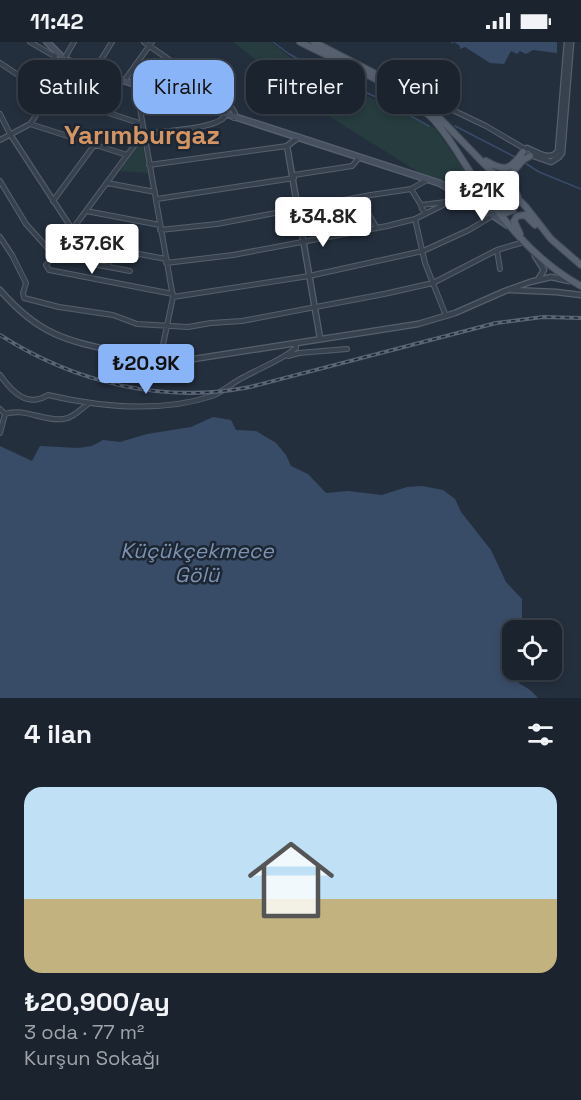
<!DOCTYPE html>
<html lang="tr">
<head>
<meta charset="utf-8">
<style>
  :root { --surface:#1b232e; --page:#282f3a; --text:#f1f3f6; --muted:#a0a4aa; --line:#39404a; --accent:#8ab4f8 }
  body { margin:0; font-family:"Space Grotesk",sans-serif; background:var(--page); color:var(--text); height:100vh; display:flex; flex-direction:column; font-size:22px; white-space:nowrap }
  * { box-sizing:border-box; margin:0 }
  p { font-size:20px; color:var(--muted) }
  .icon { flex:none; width:33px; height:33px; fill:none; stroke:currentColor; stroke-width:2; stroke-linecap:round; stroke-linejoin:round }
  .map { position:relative; height:656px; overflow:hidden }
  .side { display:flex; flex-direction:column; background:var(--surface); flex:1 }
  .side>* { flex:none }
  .guide { position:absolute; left:18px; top:18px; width:546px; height:54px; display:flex; gap:12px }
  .buttons { position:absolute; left:502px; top:578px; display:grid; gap:12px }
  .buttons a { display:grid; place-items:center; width:60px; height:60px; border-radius:12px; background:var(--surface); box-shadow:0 3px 9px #0003,0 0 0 2px var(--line); font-size:30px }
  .price { position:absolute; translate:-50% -51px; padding:0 14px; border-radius:6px; background:#fff; color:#222; font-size:20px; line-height:39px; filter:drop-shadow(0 2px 3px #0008) }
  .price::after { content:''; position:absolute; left:50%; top:36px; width:18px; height:14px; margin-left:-9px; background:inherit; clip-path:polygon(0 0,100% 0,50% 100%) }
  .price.selected { background:var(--accent); color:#111 }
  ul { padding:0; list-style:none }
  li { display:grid; align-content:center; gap:12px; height:318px; padding:0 24px }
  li+li { border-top:2px solid var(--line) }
  li span { display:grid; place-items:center; height:186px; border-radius:18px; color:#555 }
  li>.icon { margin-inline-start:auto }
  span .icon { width:108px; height:108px; fill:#fffc; stroke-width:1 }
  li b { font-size:26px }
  h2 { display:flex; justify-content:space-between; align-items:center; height:72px; padding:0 24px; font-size:26px }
  .chip { padding:0 21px; border-radius:18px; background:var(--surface); box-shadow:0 3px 9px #0003,0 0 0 2px var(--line); font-size:21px; line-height:54px }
  .chip.selected { background:var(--accent); color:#111 }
  .status { display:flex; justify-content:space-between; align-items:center; height:42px; padding:0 30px; background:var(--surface); direction:ltr }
  .status svg { height:16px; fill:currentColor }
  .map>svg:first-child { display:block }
  .green { fill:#263c3f }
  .water { fill:#394c67 }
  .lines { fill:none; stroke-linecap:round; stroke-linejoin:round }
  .stream { stroke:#394c67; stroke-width:1.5 }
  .minor-casing { stroke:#565f6c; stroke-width:6 }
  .tertiary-casing { stroke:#565f6c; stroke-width:7 }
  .secondary-casing { stroke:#565f6c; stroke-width:8 }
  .primary-casing { stroke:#414a57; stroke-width:8 }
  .minor { stroke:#38414e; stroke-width:4 }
  .tertiary { stroke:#38414e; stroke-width:4.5 }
  .secondary { stroke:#465061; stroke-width:5 }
  .primary { stroke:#56606e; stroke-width:6 }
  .rail-casing { stroke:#5a6575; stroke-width:4 }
  .rail { stroke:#1d2633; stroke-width:1.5; stroke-dasharray:4.5; stroke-linecap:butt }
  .labels { text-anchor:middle; stroke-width:5; stroke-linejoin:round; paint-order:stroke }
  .water-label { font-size:21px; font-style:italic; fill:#7c92b1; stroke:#1d2633 }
  .district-label { font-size:26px; font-weight:bold; fill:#d59563; stroke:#1d2633 }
</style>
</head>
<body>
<div class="status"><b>11:42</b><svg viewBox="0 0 49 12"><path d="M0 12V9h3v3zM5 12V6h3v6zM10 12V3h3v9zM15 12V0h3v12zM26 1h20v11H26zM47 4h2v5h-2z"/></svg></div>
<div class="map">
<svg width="581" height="656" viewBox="0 0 581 656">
  <rect width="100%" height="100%" fill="#242f3e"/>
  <path class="green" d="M233,0H271L298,22L435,86L477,146V154H471L433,135L423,133L327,73Z
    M142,99L148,131L120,129L140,100Z"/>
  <path class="water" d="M451,0H557V11L533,8L526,12L520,9L517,12L511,9L504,22L490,21L465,5L460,7V4L454,0L452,2Z
    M213,375L231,378L236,388L256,389L276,401L286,413L291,424L308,432L326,451L348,449L382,453L407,445L422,444L443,448L455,457L461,470L491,508L506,540L522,557V588H513V627H516C514,639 518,641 527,646C531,648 535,653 538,656H0V404L32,419L40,404L78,406L92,404L103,398L120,400L147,392L191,385Z"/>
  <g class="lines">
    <path class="stream" d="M273,0L289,12L300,18
      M305,21L382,58L429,84
      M455,84L515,115
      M525,121L539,130L581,147"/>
    <defs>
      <path id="minor" d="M30,0L54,14
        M144,0L191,33L204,47L232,66L235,71L234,76
        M64,17L74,0
        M0,21L42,49L142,82
        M94,29L112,0
        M124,39L152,0
        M136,44L173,255L160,317
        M426,62H440L486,84L525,107
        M0,72L10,92L72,187
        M30,82C47,62 42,32 57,11
        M0,98L30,82L127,113
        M149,123L287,104
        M294,133L352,124L359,116
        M0,139L26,182L53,212
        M107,141L155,150
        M411,147L421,163
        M363,155L366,168L377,186
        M157,157L294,136
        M53,159L95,102
        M86,169L160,183
        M426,171L422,167L421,163L446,160
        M415,177L425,221L446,274
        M160,188L217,182L371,153L411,147L427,138
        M0,195L12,213L26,241L23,251L24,256L59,265L113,273L137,282L188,285L211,281L242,279L384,252L433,241L497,208L524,200
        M64,198L166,217
        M95,204L93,222L130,229
        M497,208L500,227
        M79,215L80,201
        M166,221L233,213L387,184L415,177L449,160L459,151
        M108,224L112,207
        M173,252L49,228L46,223L142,93C160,88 218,88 226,73
        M173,255L309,234L423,209L469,188L492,174
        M288,314L299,311L347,307
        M0,333C12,350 27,366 48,353C100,365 160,371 212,354C223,350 233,340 244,335C262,325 280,319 296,306L295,301
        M0,367L5,372
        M0,391L5,372C24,365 44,380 63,377C73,376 81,367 88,362"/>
      <path id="tertiary" d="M567,0L558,109C550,120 537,110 527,106L523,110L526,115L531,113L551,120L559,115L562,111L571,0
        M299,95L287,104L320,296
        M535,214L544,228L539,236
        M0,248C38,292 65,299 121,310C141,313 160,318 181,319L418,282L455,271L505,249L530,240L551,235L569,239
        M511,248L556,250L581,253"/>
      <path id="secondary" d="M47,0L64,17L94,29L439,141L467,156L507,183
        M467,156H478L480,152L478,144"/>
      <path id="primary" d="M300,0C341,21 398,43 431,75C448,92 459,114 473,134C501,177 535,219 581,244
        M314,0L399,44L426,62L526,165L551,197L581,223
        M486,119C505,130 510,128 523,110
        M518,155L512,142V131L523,118L530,114
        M499,166L506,171L513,168L514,160L508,152
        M520,192L514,179L517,174L525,173L535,183"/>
    </defs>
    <use href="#minor" class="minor-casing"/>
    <use href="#tertiary" class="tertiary-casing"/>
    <use href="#secondary" class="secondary-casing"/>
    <use href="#primary" class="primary-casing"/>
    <use href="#minor" class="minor"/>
    <use href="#tertiary" class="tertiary"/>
    <use href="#secondary" class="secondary"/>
    <use href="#primary" class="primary"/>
    <defs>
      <path id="rail" d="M0,293C75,341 163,362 250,345L496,281L543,275L581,276"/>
    </defs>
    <use href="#rail" class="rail-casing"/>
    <use href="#rail" class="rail"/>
  </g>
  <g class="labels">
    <g class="water-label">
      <text x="197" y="516">Küçükçekmece<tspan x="197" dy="24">Gölü</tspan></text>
    </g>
    <g class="district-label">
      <text x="142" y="102">Yarımburgaz</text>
    </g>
  </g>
</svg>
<div class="buttons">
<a><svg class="icon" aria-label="locate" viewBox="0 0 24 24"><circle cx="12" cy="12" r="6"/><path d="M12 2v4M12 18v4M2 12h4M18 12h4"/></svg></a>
</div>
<b class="price" style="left:482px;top:180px">₺21K</b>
<b class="price" style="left:323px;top:206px">₺34.8K</b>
<b class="price" style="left:92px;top:233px">₺37.6K</b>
<b class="price selected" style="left:146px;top:353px">₺20.9K</b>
<div class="guide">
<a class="chip">Satılık</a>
<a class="chip selected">Kiralık</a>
<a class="chip">Filtreler</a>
<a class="chip">Yeni</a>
</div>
</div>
<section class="side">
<h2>4 ilan<svg class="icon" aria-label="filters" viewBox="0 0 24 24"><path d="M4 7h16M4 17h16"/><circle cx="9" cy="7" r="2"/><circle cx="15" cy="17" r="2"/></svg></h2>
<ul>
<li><span style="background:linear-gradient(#bfe0f5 60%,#c2b280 0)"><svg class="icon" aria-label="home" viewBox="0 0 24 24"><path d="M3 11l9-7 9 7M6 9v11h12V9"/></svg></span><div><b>₺20,900/ay</b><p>3 oda · 77 m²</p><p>Kurşun Sokağı</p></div></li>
</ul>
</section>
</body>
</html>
